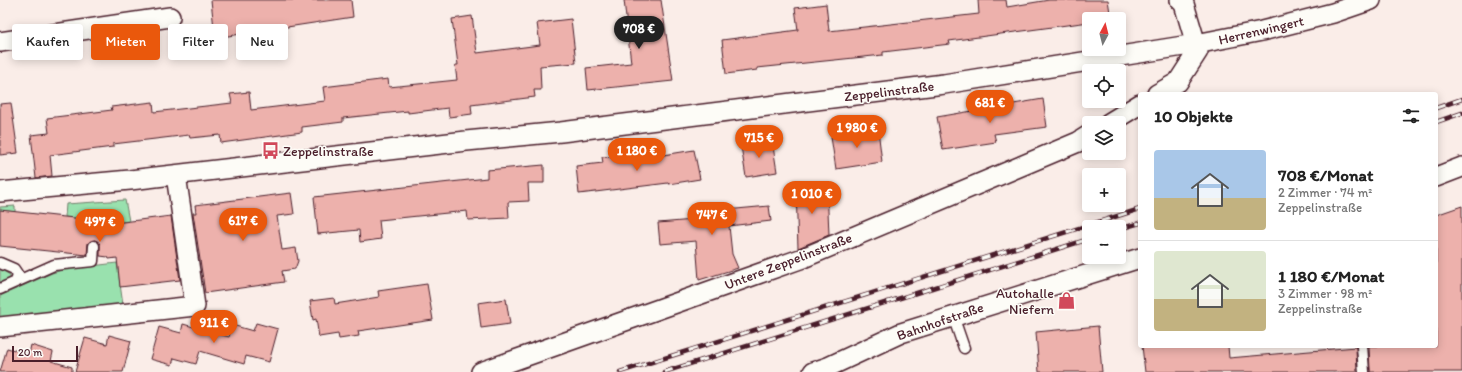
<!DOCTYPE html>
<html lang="de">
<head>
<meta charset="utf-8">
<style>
  :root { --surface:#fff; --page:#f2f2f2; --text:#222; --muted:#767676; --line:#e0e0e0; --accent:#ea580c }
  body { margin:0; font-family:Itim,sans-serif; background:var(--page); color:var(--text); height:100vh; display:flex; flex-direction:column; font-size:15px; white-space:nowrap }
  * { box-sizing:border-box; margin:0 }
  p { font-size:13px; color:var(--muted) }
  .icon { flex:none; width:22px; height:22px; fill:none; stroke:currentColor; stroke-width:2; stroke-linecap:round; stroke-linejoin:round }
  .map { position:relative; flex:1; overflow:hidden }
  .drawer { position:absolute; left:1138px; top:92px; width:300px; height:256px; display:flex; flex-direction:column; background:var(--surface); border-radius:4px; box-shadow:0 2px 10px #0003 }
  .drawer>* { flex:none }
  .hud { position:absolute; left:12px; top:24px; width:380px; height:36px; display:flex; gap:8px }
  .needle { width:26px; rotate:7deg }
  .controls { position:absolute; left:1082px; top:12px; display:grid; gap:8px }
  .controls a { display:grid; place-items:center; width:44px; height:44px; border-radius:4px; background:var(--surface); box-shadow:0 2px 10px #0003; font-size:20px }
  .scale { position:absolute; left:12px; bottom:10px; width:66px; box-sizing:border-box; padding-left:4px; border:2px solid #4a1f2b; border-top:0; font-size:11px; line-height:14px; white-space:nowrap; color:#4a1f2b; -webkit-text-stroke:3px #fdfcf7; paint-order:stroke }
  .price { position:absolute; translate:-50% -34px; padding:0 9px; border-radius:14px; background:var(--accent); color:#fff; font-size:13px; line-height:26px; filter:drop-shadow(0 1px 2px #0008) }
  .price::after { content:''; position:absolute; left:50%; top:24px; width:12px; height:9px; margin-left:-6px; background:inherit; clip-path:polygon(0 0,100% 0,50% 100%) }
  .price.on { background:#222; color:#fff }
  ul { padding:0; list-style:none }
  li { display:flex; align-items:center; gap:12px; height:100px; padding:0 16px }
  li+li { border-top:1px solid var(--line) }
  li span { display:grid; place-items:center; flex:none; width:112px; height:80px; border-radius:4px; color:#555 }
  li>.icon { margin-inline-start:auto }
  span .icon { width:48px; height:48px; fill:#fffc; stroke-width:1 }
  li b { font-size:17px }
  h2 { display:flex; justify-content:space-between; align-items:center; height:48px; padding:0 16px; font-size:17px }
  .chip { padding:0 14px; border-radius:4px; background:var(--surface); box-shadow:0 2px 10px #0003; font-size:14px; line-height:36px }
  .chip.on { background:var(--accent); color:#fff }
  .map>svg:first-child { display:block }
  .green { fill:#99e1ae; stroke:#72806c }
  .building { fill:#edb1ac; stroke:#4a1f2b }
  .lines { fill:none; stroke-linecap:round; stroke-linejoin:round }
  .service-casing { stroke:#4a1f2b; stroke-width:13 }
  .minor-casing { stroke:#4a1f2b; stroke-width:22 }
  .service { stroke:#fdfcf7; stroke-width:10 }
  .minor { stroke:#fdfcf7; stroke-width:19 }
  .rail-casing { stroke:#4a1f2b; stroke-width:4.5 }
  .rail { stroke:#fdfcf7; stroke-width:3; stroke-dasharray:9; stroke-linecap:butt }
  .labels { text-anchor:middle; stroke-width:3; stroke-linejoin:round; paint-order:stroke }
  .street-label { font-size:14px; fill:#4a1f2b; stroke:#fdfcf7 }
  .poi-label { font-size:14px; fill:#4a1f2b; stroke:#fdfcf7; text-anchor:start }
</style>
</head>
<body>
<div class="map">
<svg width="1462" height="372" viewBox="0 0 1462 372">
  <rect width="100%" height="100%" fill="#faede8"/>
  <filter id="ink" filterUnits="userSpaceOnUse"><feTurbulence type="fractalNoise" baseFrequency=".025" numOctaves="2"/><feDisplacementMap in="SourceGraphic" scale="8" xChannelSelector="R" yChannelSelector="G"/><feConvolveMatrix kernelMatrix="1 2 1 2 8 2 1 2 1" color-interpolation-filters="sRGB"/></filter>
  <g filter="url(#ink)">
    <path class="green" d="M125,200L129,221L105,224V226L83,222V219L65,217L66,204Z
      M15,206V212L0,210V207Z
      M117,263L123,305L0,319V296L52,273L66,269Z
      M0,269L10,275V280L0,285Z"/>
    <path class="building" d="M211,0H351L353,17L215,38Z
      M624,0H661L673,81L588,90L586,68L631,63Z
      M978,0H1006L1007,7L1049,0H1108L1111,19H1089V22L949,41L950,44L883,52V55L757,68V70L726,74L722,40L798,30L795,8L826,4L829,31L979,14Z
      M472,16L477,53L540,45L537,23L571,19L576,63L540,66L541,90H534L535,97L471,105L472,114L449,117L448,108L408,113V111L343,118V122L302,127V132L221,143L220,135L190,138L189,135L113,144V147L50,155L52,176L36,178L31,135L49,133L47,118L112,110L111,107L153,102L154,112L232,103L230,94L249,92L251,110L325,101L323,87L388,79L389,87L457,80L455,65H458L452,19Z
      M1043,99L1047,127L994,134L996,142L943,150L937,117Z
      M11,103L18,153L0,155V104Z
      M878,130L882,162L836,169L831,137Z
      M772,140L777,172L746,177L741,146Z
      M694,150L700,179L669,184L668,183L579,194L576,166L603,163L602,157L626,155L627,161Z
      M544,165V183H528L529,201L508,202L509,218L468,220L467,211L379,220L381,239L360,242L359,230L318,234L314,197L487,178V170Z
      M827,187L829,235L798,248L796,189Z
      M291,193L294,214L277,216L282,250L296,248L298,261L295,269L282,271L284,282L205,293L193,213H196L195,205Z
      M769,206L771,221L729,226L732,254L738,268L699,280L696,241L660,244L658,223L694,220L693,213Z
      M1462,206V372H1370L1369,346H1436V215Z
      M0,210L83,219V227L171,216L180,280L120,287L117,258L109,259L108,257L100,256V244L95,240L88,243L87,255L0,246Z
      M427,284L433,320L358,331L359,336L339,339L338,334L319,337L316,319L313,320L310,301L334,298L335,304L379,297L378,291Z
      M506,299L510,324L481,328L478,303Z
      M256,323L278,329L269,362L246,356L244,364L200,351L196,364L174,358L172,365L150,359L159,327L181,333L183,324L229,337L232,325L253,331Z
      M1098,326L1102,372H1039L1036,332Z
      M109,335L131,341L123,372H75L85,338L107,344Z
      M31,345L53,352L51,361L72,367V372H0L7,348L29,354Z
      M1142,346H1228L1229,358L1356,347L1357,372H1145Z"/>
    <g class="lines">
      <defs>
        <path id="service" d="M0,263L14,269L18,275L16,282
          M0,289L54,265L93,261L94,246
          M953,316L964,348
          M1362,346L1364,372"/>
        <path id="minor" d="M0,42L170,17
          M1157,94L1178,82L1198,51L1184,4L1180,0
          M1109,123L1140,104
          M1436,177L1462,167
          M0,192L130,180L466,141L561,132L944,84L1196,44L1262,31L1333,13L1371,0
          M0,327L195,306L176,175
          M481,372L803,258L1078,142L1089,135
          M813,372L828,367L901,333L1140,258"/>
      </defs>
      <use href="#service" class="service-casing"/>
      <use href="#minor" class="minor-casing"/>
      <use href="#service" class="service"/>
      <use href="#minor" class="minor"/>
      <defs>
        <path id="rail" d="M1436,108L1462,99
          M1436,122L1462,113
          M1119,229L1140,223
          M620,372L1140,209
          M664,372L1089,239"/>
      </defs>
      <use href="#rail" class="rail-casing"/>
      <use href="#rail" class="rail"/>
    </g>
  </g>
  <defs>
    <symbol id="bus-bare" viewBox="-9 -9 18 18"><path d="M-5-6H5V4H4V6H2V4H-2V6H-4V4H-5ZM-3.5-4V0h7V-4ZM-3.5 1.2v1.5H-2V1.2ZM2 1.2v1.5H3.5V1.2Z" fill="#d1495b" stroke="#fdfcf7" stroke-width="2.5" paint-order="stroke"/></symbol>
    <symbol id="shop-bare" viewBox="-9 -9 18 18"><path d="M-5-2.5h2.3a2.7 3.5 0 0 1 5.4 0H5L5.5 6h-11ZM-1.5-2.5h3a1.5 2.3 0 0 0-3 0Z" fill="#d1495b" stroke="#fdfcf7" stroke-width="2.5" paint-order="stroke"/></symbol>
  </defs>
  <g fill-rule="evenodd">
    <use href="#bus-bare" x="258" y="138" width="25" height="25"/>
    <use href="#shop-bare" x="1054" y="288" width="25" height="25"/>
  </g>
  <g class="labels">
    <g class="street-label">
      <text transform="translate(1261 30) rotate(-13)" y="5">Herrenwingert</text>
      <text transform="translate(889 91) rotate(-7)" y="5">Zeppelinstraße</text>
      <text transform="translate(788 261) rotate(-21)" y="5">Untere Zeppelinstraße</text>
      <text transform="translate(940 321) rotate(-19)" y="5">Bahnhofstraße</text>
    </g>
    <g class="poi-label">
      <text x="283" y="156">Zeppelinstraße</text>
      <text x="1054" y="298" text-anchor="end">Autohalle<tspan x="1054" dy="16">Niefern</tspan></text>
    </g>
  </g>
</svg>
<div class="controls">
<a><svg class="needle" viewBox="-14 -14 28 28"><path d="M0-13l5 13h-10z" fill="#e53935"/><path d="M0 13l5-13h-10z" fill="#767676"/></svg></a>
<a><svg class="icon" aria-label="locate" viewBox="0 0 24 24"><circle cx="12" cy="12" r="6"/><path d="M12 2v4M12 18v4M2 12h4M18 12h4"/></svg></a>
<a><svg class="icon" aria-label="layers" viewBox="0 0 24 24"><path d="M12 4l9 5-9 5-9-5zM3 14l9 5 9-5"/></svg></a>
<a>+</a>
<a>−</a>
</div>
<div class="scale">20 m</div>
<b class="price on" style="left:639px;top:50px">708 €</b>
<b class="price" style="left:990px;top:124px">681 €</b>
<b class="price" style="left:857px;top:149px">1 980 €</b>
<b class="price" style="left:759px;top:159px">715 €</b>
<b class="price" style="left:637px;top:172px">1 180 €</b>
<b class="price" style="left:812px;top:215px">1 010 €</b>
<b class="price" style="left:712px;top:236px">747 €</b>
<b class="price" style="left:243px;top:242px">617 €</b>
<b class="price" style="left:100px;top:243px">497 €</b>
<b class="price" style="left:214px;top:344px">911 €</b>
<div class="hud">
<a class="chip">Kaufen</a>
<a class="chip on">Mieten</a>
<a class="chip">Filter</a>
<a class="chip">Neu</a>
</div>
<section class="drawer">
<h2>10 Objekte<svg class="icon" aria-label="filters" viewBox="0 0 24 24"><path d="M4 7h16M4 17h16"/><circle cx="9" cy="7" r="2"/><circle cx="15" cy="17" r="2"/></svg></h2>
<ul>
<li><span style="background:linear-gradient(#a9c7e8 60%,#c2b280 0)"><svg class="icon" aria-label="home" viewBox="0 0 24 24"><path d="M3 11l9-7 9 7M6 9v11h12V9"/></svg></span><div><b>708 €/Monat</b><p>2 Zimmer · 74 m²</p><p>Zeppelinstraße</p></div></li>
<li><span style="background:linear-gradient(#dfe7d0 60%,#c2b280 0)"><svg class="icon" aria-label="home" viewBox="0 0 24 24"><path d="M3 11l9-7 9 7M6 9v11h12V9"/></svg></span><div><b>1 180 €/Monat</b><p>3 Zimmer · 98 m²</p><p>Zeppelinstraße</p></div></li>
</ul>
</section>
</div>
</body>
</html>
